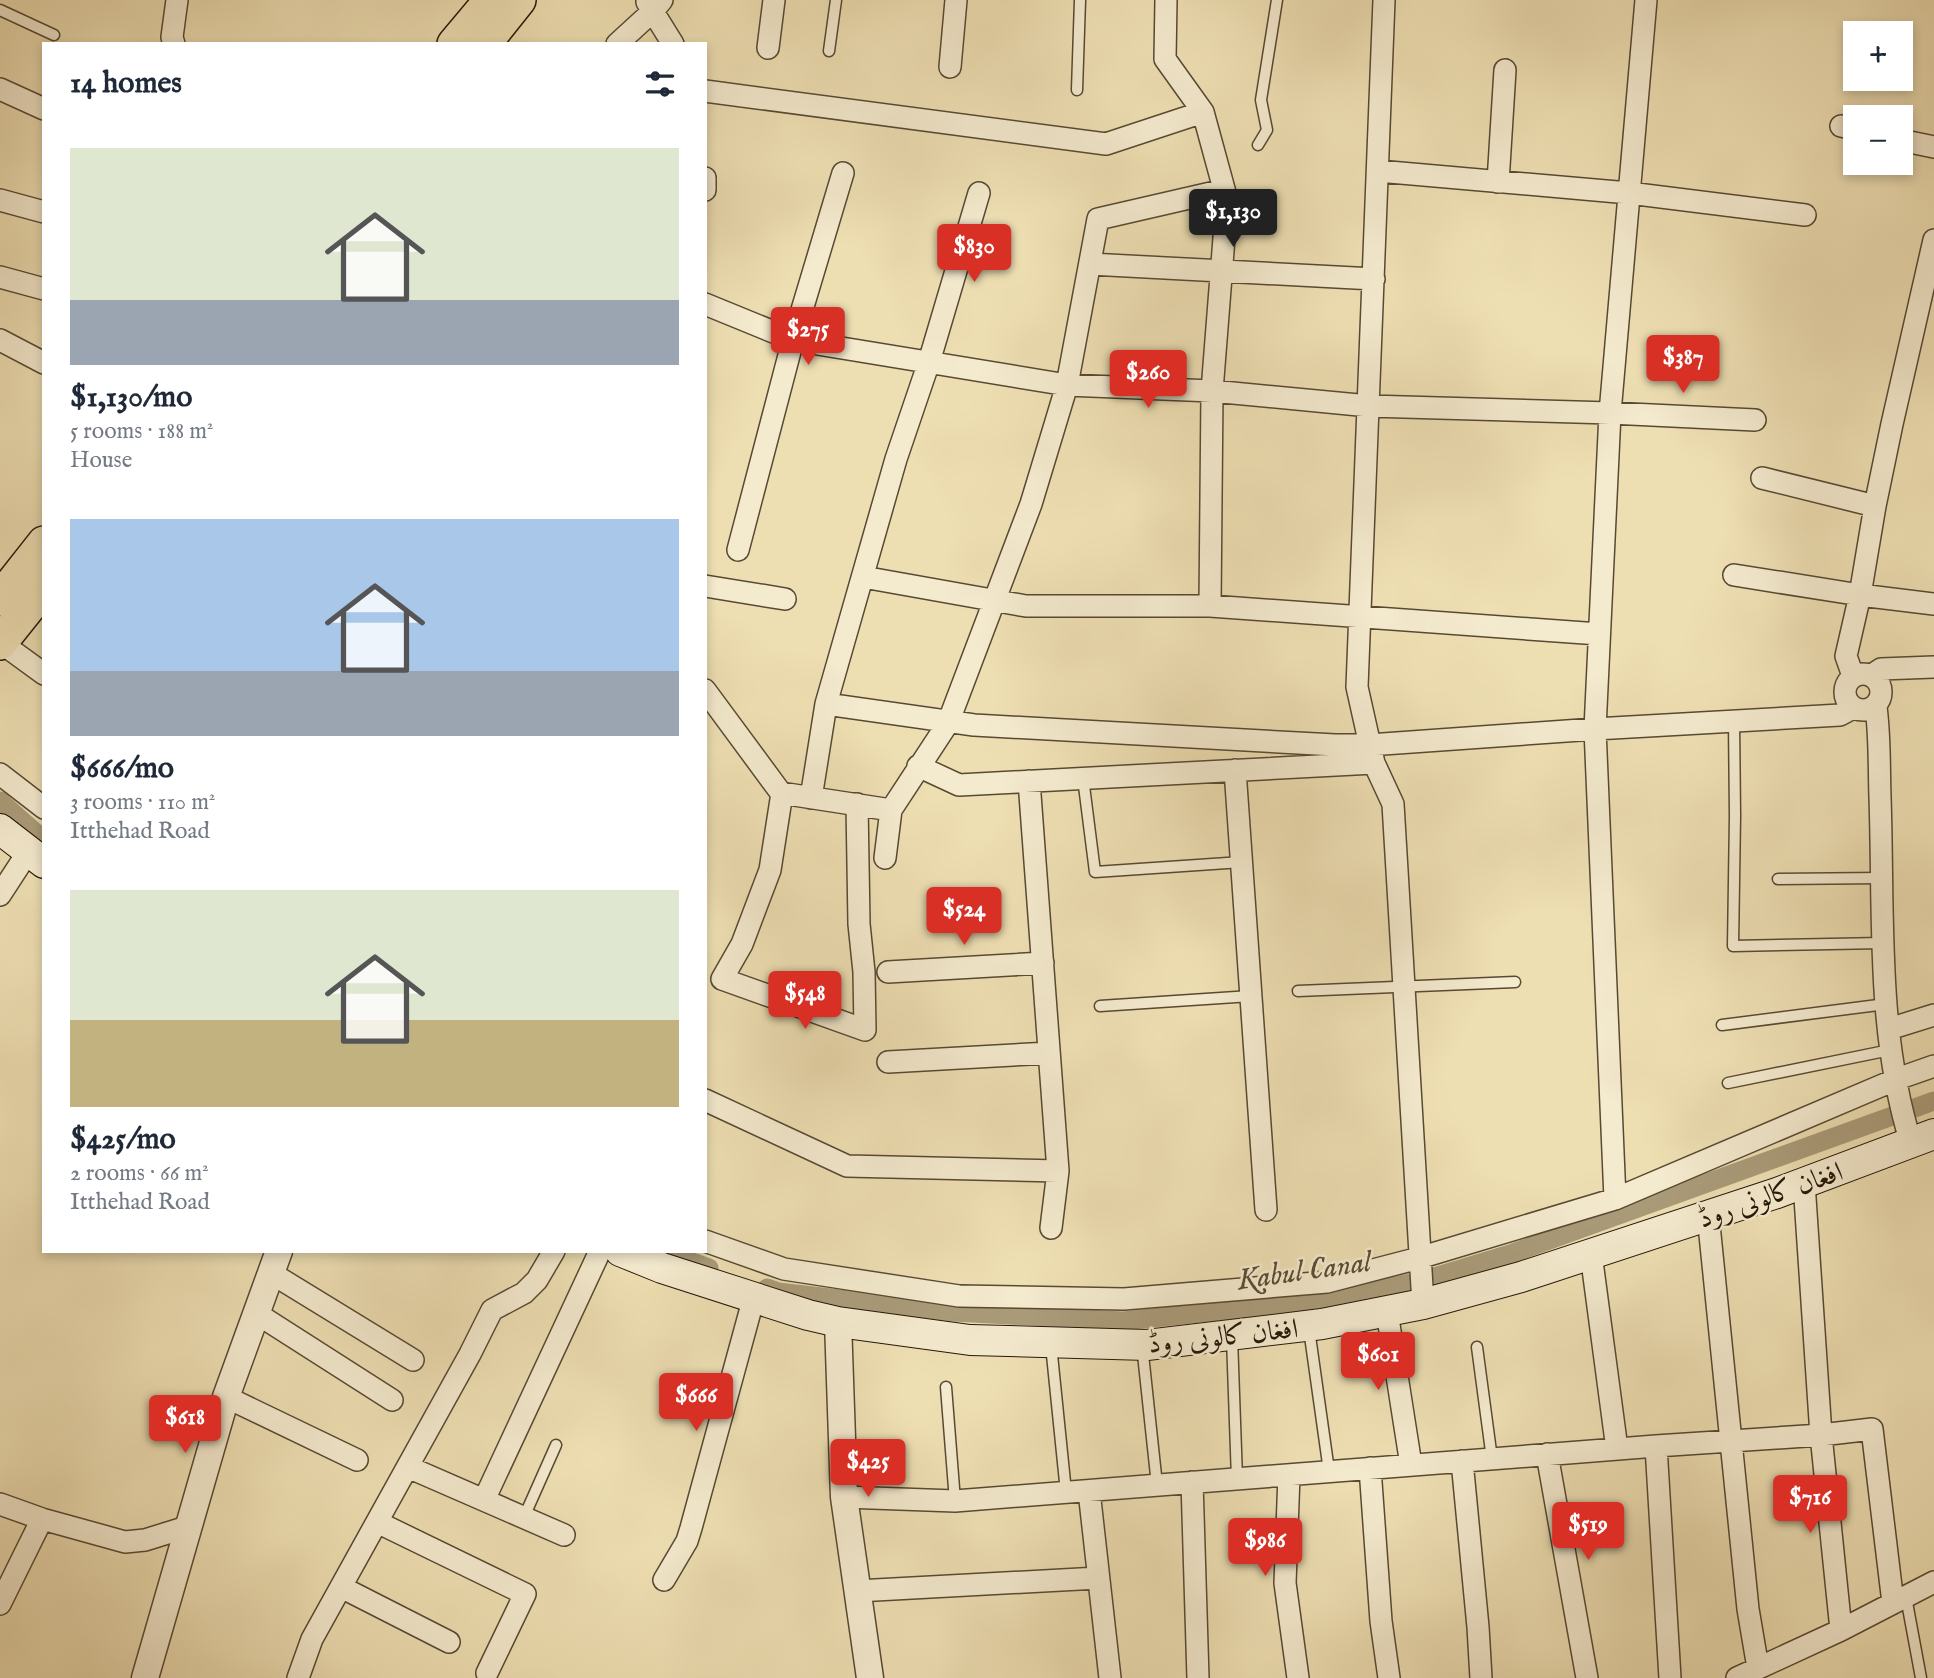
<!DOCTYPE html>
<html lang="en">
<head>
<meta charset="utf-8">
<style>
  :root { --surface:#fff; --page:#f2f2f3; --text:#1f2937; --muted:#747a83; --accent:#d93025 }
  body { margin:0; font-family:"IM FELL English",Amiri,serif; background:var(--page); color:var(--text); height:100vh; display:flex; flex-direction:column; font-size:26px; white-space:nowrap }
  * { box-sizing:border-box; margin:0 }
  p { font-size:23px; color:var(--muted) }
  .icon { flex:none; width:38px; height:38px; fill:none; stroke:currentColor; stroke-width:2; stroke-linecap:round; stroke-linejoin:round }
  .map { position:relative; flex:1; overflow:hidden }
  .details { position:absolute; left:42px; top:42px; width:665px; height:1211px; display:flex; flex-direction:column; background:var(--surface); border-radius:0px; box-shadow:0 4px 10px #0003 }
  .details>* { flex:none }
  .fabs { position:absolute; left:1843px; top:21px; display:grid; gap:14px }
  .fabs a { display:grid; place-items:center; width:70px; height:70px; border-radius:0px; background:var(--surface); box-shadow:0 4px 10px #0003; font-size:35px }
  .price { position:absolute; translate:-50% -60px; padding:0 16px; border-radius:7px; background:var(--accent); color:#fff; font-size:23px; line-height:46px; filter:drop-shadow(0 2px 4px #0008) }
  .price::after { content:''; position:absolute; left:50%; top:42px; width:21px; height:16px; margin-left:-10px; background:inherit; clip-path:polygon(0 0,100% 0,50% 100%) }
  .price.current { background:#222; color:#fff }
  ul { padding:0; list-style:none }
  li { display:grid; align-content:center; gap:14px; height:371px; padding:0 28px }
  li span { display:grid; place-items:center; height:217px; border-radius:0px; color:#555 }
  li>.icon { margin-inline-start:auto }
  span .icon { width:126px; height:126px; fill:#fffc; stroke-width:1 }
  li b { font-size:30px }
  h2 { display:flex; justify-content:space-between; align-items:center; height:84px; padding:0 28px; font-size:30px }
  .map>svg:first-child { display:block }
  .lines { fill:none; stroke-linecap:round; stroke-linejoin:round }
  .canal { stroke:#aa9b79; stroke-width:19 }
  .service-casing { stroke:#574933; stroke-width:13 }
  .minor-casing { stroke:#574933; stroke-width:24 }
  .tertiary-casing { stroke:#574933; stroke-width:29 }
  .secondary-casing { stroke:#251708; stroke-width:32 }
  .primary-casing { stroke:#251708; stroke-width:36 }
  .service { stroke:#f4eace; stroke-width:10 }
  .minor { stroke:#f4eace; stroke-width:21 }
  .tertiary { stroke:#f4eace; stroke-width:26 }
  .secondary { stroke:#f4eace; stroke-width:30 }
  .primary { stroke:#eedfb3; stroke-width:33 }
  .labels { text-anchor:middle; stroke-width:5; stroke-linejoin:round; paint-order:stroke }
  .street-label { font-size:28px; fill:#251708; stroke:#f4eace }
  .water-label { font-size:30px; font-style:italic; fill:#5a4c35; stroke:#f4eace }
</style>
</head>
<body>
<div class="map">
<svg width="1934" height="1678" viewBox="0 0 1934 1678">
  <rect width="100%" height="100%" fill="#eedfb3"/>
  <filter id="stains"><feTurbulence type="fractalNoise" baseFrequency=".00286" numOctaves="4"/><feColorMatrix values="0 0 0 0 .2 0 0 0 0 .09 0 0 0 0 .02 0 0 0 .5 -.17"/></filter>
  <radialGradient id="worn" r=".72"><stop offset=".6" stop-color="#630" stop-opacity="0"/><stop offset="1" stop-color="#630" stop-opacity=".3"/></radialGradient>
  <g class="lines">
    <path class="canal" d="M0,801L44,840
      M661,1251L709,1268
      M767,1288L778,1292L953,1312L1123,1321L1329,1300L1424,1280L1513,1253L1934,1101"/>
    <defs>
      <path id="service" d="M0,10L54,35
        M829,51L836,0
        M1077,90L1080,0
        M1258,145L1267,130L1261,100L1277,0
        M1734,721L1735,816L1733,946L1882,943
        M1083,778L1095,872L1242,862
        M1778,879L1883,878
        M1298,991L1515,982
        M1100,1006L1251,996
        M1722,1025L1886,1004
        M1728,1083L1890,1050
        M1309,1329L1329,1471
        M1232,1338L1237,1479
        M1051,1345L1066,1492
        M1142,1345L1157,1485
        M1477,1347L1492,1459
        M946,1387L955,1501
        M524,1517L556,1445
        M1906,1597L1921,1678"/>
      <path id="minor" d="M1166,0L1165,59L1203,112L1227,200L1212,391L1210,606
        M1384,0L1357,687L1374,763L1393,804L1423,1304
        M647,2L673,44
        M174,44L172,37L177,0
        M617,44L653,11L662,0
        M768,48L774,0
        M950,67L956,0
        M0,89L44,109
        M705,91L1106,144L1203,112
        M1841,126L1855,129
        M1900,140L1934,147
        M1378,171L1629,193L1805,215
        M705,178V190
        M1498,182L1505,70
        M0,200L44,212
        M1090,264L1374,279
        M0,277L44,289
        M705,304L793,340L1067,385L1212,391L1369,406L1610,413L1755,420
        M0,340L44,363
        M1762,478L1875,506
        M738,550L793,340L843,173
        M1734,575L1860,595L1934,604
        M863,577L1026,606H1210L1599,634
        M705,586L785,599
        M0,642L44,674
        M1845 692a18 18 0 1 1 36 0a18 18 0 1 1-36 0Z
        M1872,675L1881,669L1934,667
        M1853,676L1846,656L1860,595L1875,506L1892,424L1934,240
        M705,690L781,793L891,810
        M826,704L974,725L1335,745H1369L1595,729L1840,715L1853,708
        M1876,707C1880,737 1879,767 1880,797C1884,913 1876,1031 1911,1143
        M918,766L959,785L1374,763
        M1235,770L1266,1210
        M0,774L44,808
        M1029,781L1058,1171L1051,1228
        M782,793L770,870L742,944L722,979L865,1030L864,972L859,924L857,804
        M811,798L826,704L896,459L929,362L979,193
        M885,858L891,810L948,723L1031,504L1067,385L1098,219L1224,190
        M0,895L28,852
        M888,972L1043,963
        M1889,1029L1934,1015
        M888,1062L1049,1053
        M705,1100L847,1166L1058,1171
        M1615,1199L1595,729L1610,413L1646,0
        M1708,1215L1748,1609L1758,1668
        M705,1241L784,1269L959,1296L1124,1299L1327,1282L1419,1258L1615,1199L1897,1079L1934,1066
        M1591,1254L1617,1449
        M271,1273L413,1360
        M1387,1312L1411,1465
        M256,1313L392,1400
        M226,1397L357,1460
        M1656,1446L1670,1678
        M1547,1454L1587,1678
        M1462,1461L1478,1627L1481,1678
        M408,1467L564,1535
        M1370,1468L1381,1621L1389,1678
        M1289,1475L1285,1583L1298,1678
        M1192,1482L1198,1678
        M1089,1491L1110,1678
        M844,1497L955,1501L1656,1446L1821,1435L1804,1183
        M484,1500L600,1251
        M0,1504L42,1519L125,1542L145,1540L190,1526
        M377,1522L525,1594L487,1673
        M664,1580L687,1541L691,1528L754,1297
        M341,1587L449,1642
        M857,1591L1098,1578
        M0,1604L42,1519
        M1841,1630L1821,1435L1872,1429L1893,1603
        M298,1678L312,1639L470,1354L492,1310L524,1293L537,1280L554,1251
        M1737,1678L1841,1630L1934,1582"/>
      <path id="tertiary" d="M838,1322L844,1497L870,1678
        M145,1678L226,1397L279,1251"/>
      <path id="secondary" d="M0,829L44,863
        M620,1251L662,1268L808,1315L838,1322L970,1340L1147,1345L1322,1324L1423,1304L1521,1277L1777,1193L1934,1134"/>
      <path id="primary" d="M454,44L491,0
        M484,44L519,0
        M0,599L44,543
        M0,643L44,588"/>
    </defs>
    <use href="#service" class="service-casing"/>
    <use href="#minor" class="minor-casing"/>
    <use href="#tertiary" class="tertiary-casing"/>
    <use href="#secondary" class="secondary-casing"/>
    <use href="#primary" class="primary-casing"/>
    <use href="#service" class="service"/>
    <use href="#minor" class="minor"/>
    <use href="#tertiary" class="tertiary"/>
    <use href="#secondary" class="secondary"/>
    <use href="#primary" class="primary"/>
  </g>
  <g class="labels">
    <g class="street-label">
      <text transform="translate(1770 1194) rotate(-19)" y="10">افغان کالونی روڈ</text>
      <text transform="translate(1223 1335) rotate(-6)" y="10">افغان کالونی روڈ</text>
    </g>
    <g class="water-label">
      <text transform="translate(1304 1270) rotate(-8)" y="10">Kabul Canal</text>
    </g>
  </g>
  <rect width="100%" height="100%" filter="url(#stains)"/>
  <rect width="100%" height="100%" fill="url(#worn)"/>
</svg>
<div class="fabs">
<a>+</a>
<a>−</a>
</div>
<b class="price current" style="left:1233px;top:249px">$1,130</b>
<b class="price" style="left:974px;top:284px">$830</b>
<b class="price" style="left:808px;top:367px">$275</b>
<b class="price" style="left:1683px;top:395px">$387</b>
<b class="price" style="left:1148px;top:410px">$260</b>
<b class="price" style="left:964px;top:947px">$524</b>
<b class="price" style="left:805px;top:1031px">$548</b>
<b class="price" style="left:1378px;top:1392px">$601</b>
<b class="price" style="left:696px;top:1433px">$666</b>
<b class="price" style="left:185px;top:1455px">$618</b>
<b class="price" style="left:868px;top:1499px">$425</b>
<b class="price" style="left:1810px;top:1535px">$716</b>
<b class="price" style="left:1588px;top:1562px">$519</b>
<b class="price" style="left:1265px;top:1578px">$986</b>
<section class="details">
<h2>14 homes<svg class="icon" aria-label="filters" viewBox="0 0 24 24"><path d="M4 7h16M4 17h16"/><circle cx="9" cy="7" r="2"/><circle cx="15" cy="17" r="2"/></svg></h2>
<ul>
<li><span style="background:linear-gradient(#dfe7d0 70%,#9aa5b1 0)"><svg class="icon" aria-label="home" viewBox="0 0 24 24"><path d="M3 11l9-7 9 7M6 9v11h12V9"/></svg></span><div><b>$1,130/mo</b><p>5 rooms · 188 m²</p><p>House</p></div></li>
<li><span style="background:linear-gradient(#a9c7e8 70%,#9aa5b1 0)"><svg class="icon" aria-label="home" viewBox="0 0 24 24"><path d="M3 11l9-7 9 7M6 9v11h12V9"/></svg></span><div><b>$666/mo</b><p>3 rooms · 110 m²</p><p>Itthehad Road</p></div></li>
<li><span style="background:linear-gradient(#dfe7d0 60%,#c2b280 0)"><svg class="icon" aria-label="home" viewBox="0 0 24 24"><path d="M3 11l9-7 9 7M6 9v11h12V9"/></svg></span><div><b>$425/mo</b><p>2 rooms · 66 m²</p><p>Itthehad Road</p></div></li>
</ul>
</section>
</div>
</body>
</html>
